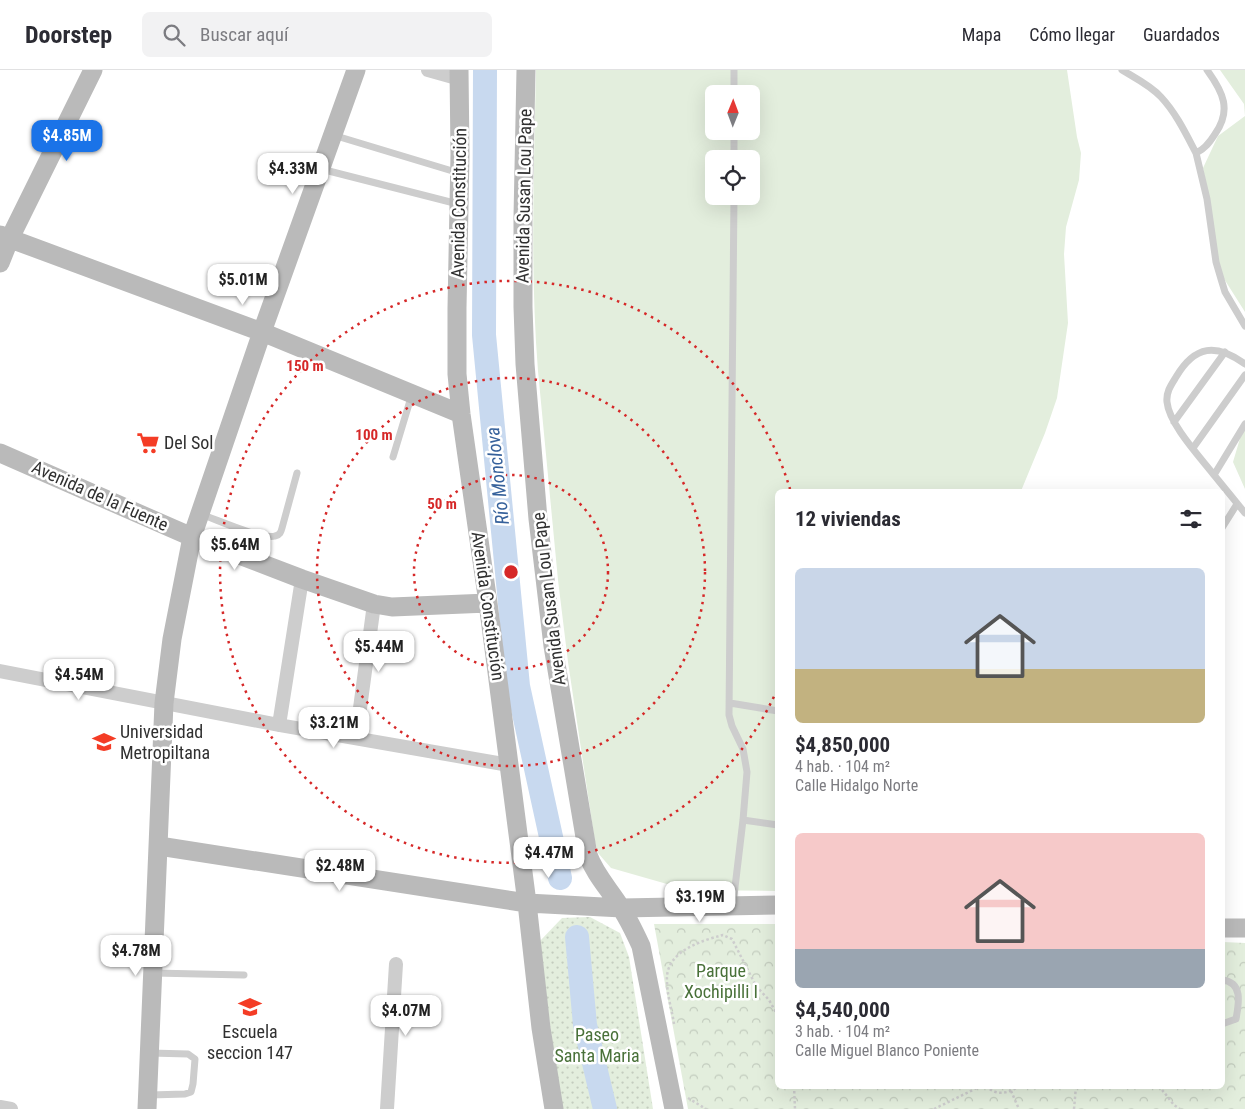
<!DOCTYPE html>
<html lang="es">
<head>
<meta charset="utf-8">
<style>
  :root { --surface:#fff; --page:#f2f2f3; --text:#2b2b33; --muted:#7c7c81; --line:#e1e1e2; --accent:#1a73e8 }
  body { margin:0; font-family:"Roboto Condensed",sans-serif; background:var(--page); color:var(--text); height:100vh; display:flex; flex-direction:column; font-size:19px; white-space:nowrap }
  * { box-sizing:border-box; margin:0 }
  p { font-size:16px; color:var(--muted) }
  .icon { flex:none; width:28px; height:28px; fill:none; stroke:currentColor; stroke-width:2; stroke-linecap:round; stroke-linejoin:round }
  .map { position:relative; flex:1; overflow:hidden }
  .panel { position:absolute; left:775px; top:419px; width:450px; height:600px; display:flex; flex-direction:column; background:var(--surface); border-radius:8px; box-shadow:0 5px 20px #0002 }
  .panel>* { flex:none }
  .needle { width:32px; rotate:1deg }
  .controls { position:absolute; left:705px; top:15px; display:grid; gap:10px }
  .controls a { display:grid; place-items:center; width:55px; height:55px; border-radius:8px; background:var(--surface); box-shadow:0 5px 20px #0002; font-size:25px }
  .price { position:absolute; translate:-50% -42px; padding:0 11px; border-radius:10px; background:#fff; color:#222; font-size:16px; line-height:32px; filter:drop-shadow(0 1px 2px #0008) }
  .price::after { content:''; position:absolute; left:50%; top:30px; width:15px; height:11px; margin-left:-8px; background:inherit; clip-path:polygon(0 0,100% 0,50% 100%) }
  .price.current { background:var(--accent); color:#fff }
  ul { padding:0; list-style:none }
  li { display:grid; align-content:center; gap:10px; height:265px; padding:0 20px }
  li span { display:grid; place-items:center; height:155px; border-radius:8px; color:#555 }
  li>.icon { margin-inline-start:auto }
  span .icon { width:90px; height:90px; fill:#fffc; stroke-width:1 }
  li b { font-size:21px }
  h2 { display:flex; justify-content:space-between; align-items:center; height:60px; padding:0 20px; font-size:21px }
  header { display:flex; align-items:center; gap:30px; box-sizing:border-box; height:70px; padding:0 25px; background:var(--surface); border-bottom:1px solid var(--line) }
  header strong { font-size:24px }
  nav { display:flex; gap:28px; margin-inline-start:auto; font-size:18px }
  .search { width:350px; height:45px; background:var(--page); display:flex; align-items:center; gap:12px; box-sizing:border-box; padding:0 18px; border-radius:8px; color:var(--muted); font-size:19px }
  .map>svg:first-child { display:block }
  .grass { fill:#e3eedd; fill-rule:evenodd }
  .forest { fill:url(#forest-crowns) }
  .park { fill:url(#park-dots) }
  .lines { fill:none; stroke-linecap:round; stroke-linejoin:round }
  .river { stroke:#c8d9ef; stroke-width:24 }
  .path { stroke:#cdcdcd; stroke-width:2.5; stroke-dasharray:2.5 2.5; stroke-linecap:butt }
  .lane { stroke:#cdcdcd; stroke-width:7 }
  .street { stroke:#cdcdcd; stroke-width:14 }
  .secondary { stroke:#bababa; stroke-width:19 }
  .ring { fill:none; stroke:#d62828; stroke-width:2.5; stroke-dasharray:2.5 5 }
  .labels { text-anchor:middle; stroke-width:5; stroke-linejoin:round; paint-order:stroke }
  .street-label { font-size:18px; fill:#303030; stroke:#fff }
  .poi-label { font-size:18px; fill:#303030; stroke:#fff; text-anchor:start }
  .park-label { font-size:18px; fill:#497139; stroke:#fff }
  .water-label { font-size:19px; font-style:italic; fill:#36619b; stroke:#fff }
  .centre { fill:#d62828; stroke:#fff; stroke-width:2.5 }
  .ring-label { font-size:15px; text-anchor:middle; font-weight:bold; fill:#d62828; stroke:#fff; stroke-width:5; stroke-linejoin:round; paint-order:stroke }
</style>
</head>
<body>
<header>
<strong>Doorstep</strong>
<div class="search"><svg class="icon" aria-label="search" viewBox="0 0 24 24"><circle cx="10" cy="10" r="6"/><path d="M15 15l6 6"/></svg>Buscar aquí</div>
<nav><a>Mapa</a><a>Cómo llegar</a><a>Guardados</a></nav>
</header>
<div class="map">
<svg width="1245" height="1039" viewBox="0 0 1245 1039">
  <defs>
    <pattern id="forest-crowns" width="20" height="18" patternUnits="userSpaceOnUse" patternTransform="scale(1.25)"><rect width="20" height="18" fill="#e3eedd"/><path d="M2 6a3 3 0 1 1 6 0M12 15a3 3 0 1 1 6 0" fill="none" stroke="#c3ccbe"/></pattern>
    <pattern id="park-dots" width="8" height="8" patternUnits="userSpaceOnUse" patternTransform="scale(1.25)"><rect width="8" height="8" fill="#e3eedd"/><path d="M2 2h.1M6 6h.1" fill="none" stroke="#c3ccbe" stroke-width="1.8" stroke-linecap="round"/></pattern>
  </defs>
  <rect width="100%" height="100%" fill="#fff"/>
  <path class="grass" d="M536,0H1067L1077,67L1081,83L1079,110L1066,157L1064,184L1068,253L1057,328L1045,363L1021,421H778L777,821L688,820L611,798L598,783L595,772L568,592L558,510L538,301C530,201 534,100 536,0ZM714,24H751V61H714ZM714,89H751V126H714Z
    M1220,0H1245V242L1221,204L1203,98L1218,66L1245,46L1244,34Z
    M1245,360V419L1233,392L1241,365Z"/>
  <path class="forest" d="M654,854H777L778,1016H1222L1223,872L1245,873V1039H688Z"/>
  <path class="park" d="M590,847L620,863L629,887L653,1039H561L539,872L562,848Z"/>
  <g class="lines">
    <path class="river" d="M485,0L484,265L518,616L560,808
      M577,867L585,955L605,1039"/>
    <path class="path" d="M674,954C672,940 667,925 667,911C665,882 700,871 723,865L732,869L756,916L769,930L778,946
      M794,1016L795,1039
      M986,1016C996,1026 1008,1024 1019,1016
      M1159,1016L1174,1035L1180,1039
      M1011,1021L1019,1039
      M688,1028L706,1039
      M934,1039L981,1016
      M1074,1039L1076,1016"/>
    <path class="lane" d="M734,0V24
      M1122,0C1135,8 1150,15 1161,27C1176,43 1186,64 1196,83
      M1207,0C1223,22 1232,40 1215,64C1210,72 1205,79 1196,83L1207,129L1216,192L1221,209L1225,222L1245,256
      M333,65L459,103
      M734,89V61
      M321,99L458,134
      M1174,352L1225,282
      M1245,354L1214,405L1245,443
      M1193,378L1245,305
      M393,387L412,324
      M1214,405C1200,387 1169,354 1167,332C1166,322 1171,315 1176,307C1195,275 1216,273 1245,294
      M200,444C216,449 261,470 275,466C280,465 281,462 282,458L297,403
      M1222,458L1237,434
      M730,633L778,641
      M743,750L778,755
      M733,834L743,750L747,702L743,679L732,656L729,645L734,126
      M154,903L244,905
      M1222,910C1243,912 1239,933 1236,949L1222,954
      M150,1025L185,1024L191,1022L193,1014L195,989L188,984L150,983"/>
    <path class="street" d="M428,0L460,9
      M0,601L279,655L509,695
      M279,655L302,509
      M356,668L374,534
      M0,1037L11,1039
      M387,1039L396,894"/>
    <path class="secondary" d="M459,0L460,84L457,238V304L461,344L488,533L527,833L541,958L554,1039
      M526,0L523,147V237L525,294L538,449L553,576L588,785C595,805 610,820 621,838C629,850 635,863 641,876L674,1039
      M0,165L262,262L461,344
      M0,193L10,168L93,0
      M0,383L192,467L302,509L374,534L392,537L488,533
      M159,776L527,833L622,838L778,835
      M1222,858H1245
      M147,1039L164,633L172,569L192,467L262,262L356,0"/>
  </g>
  <g class="ring">
    <circle cx="511" cy="502" r="97"/>
    <circle cx="511" cy="502" r="194"/>
    <path d="M777 620A291 291 0 1 1 790 419"/>
  </g>
  <defs>
    <symbol id="supermarket-bare" viewBox="-9 -9 18 18"><path d="M-6-5.5h2.5l.6 2H6L4.5 2H-2.5L-4.4-4H-6ZM-1.5 3.2a1.3 1.3 0 1 0 .1 0ZM3 3.2a1.3 1.3 0 1 0 .1 0Z" fill="#f43c25" stroke="#fff" stroke-width="2.5" paint-order="stroke"/></symbol>
    <symbol id="university-bare" viewBox="-9 -9 18 18"><path d="M0-5L7-2L0 1L-7-2ZM-4 1L0 2.5L4 1V4Q0 6-4 4Z" fill="#f43c25" stroke="#fff" stroke-width="2.5" paint-order="stroke"/></symbol>
    <symbol id="school-bare" viewBox="-9 -9 18 18"><path d="M0-5L7-2L0 1L-7-2ZM-4 1L0 2.5L4 1V4Q0 6-4 4Z" fill="#f43c25" stroke="#fff" stroke-width="2.5" paint-order="stroke"/></symbol>
  </defs>
  <g fill-rule="evenodd">
    <use href="#supermarket-bare" x="132" y="357" width="32" height="32"/>
    <use href="#university-bare" x="88" y="656" width="32" height="32"/>
    <use href="#school-bare" x="234" y="921" width="32" height="32"/>
  </g>
  <g class="labels">
    <g class="street-label">
      <text transform="translate(524 126) rotate(-89)" y="6">Avenida Susan Lou Pape</text>
      <text transform="translate(459 133) rotate(-89)" y="6">Avenida Constitución</text>
      <text transform="translate(100 426) rotate(24)" y="6">Avenida de la Fuente</text>
      <text transform="translate(549 529) rotate(-97)" y="6">Avenida Susan Lou Pape</text>
      <text transform="translate(488 536) rotate(82)" y="6">Avenida Constitución</text>
    </g>
    <g class="poi-label">
      <text x="164" y="379">Del Sol</text>
      <text x="120" y="668">Universidad<tspan x="120" dy="21">Metropiltana</tspan></text>
      <text x="250" y="968" text-anchor="middle">Escuela<tspan x="250" dy="21">seccion 147</tspan></text>
    </g>
    <g class="park-label">
      <text x="721" y="907">Parque<tspan x="721" dy="21">Xochipilli I</tspan></text>
      <text x="597" y="971">Paseo<tspan x="597" dy="21">Santa Maria</tspan></text>
    </g>
    <g class="water-label">
      <text transform="translate(497 406) rotate(-96)" y="7">Río Monclova</text>
    </g>
  </g>
  <circle cx="511" cy="502" r="8" class="centre"/>
  <g class="ring-label">
    <text x="305" y="301">150 m</text>
    <text x="374" y="370">100 m</text>
    <text x="442" y="439">50 m</text>
  </g>
</svg>
<div class="controls">
<a><svg class="needle" viewBox="-14 -14 28 28"><path d="M0-13l5 13h-10z" fill="#e53935"/><path d="M0 13l5-13h-10z" fill="#7c7c81"/></svg></a>
<a><svg class="icon" aria-label="locate" viewBox="0 0 24 24"><circle cx="12" cy="12" r="6"/><path d="M12 2v4M12 18v4M2 12h4M18 12h4"/></svg></a>
</div>
<b class="price current" style="left:67px;top:92px">$4.85M</b>
<b class="price" style="left:293px;top:125px">$4.33M</b>
<b class="price" style="left:243px;top:236px">$5.01M</b>
<b class="price" style="left:235px;top:501px">$5.64M</b>
<b class="price" style="left:379px;top:603px">$5.44M</b>
<b class="price" style="left:79px;top:631px">$4.54M</b>
<b class="price" style="left:334px;top:679px">$3.21M</b>
<b class="price" style="left:549px;top:809px">$4.47M</b>
<b class="price" style="left:340px;top:822px">$2.48M</b>
<b class="price" style="left:700px;top:853px">$3.19M</b>
<b class="price" style="left:136px;top:907px">$4.78M</b>
<b class="price" style="left:406px;top:967px">$4.07M</b>
<section class="panel">
<h2>12 viviendas<svg class="icon" aria-label="filters" viewBox="0 0 24 24"><path d="M4 7h16M4 17h16"/><circle cx="9" cy="7" r="2"/><circle cx="15" cy="17" r="2"/></svg></h2>
<ul>
<li><span style="background:linear-gradient(#c9d6e8 65%,#c2b280 0)"><svg class="icon" aria-label="home" viewBox="0 0 24 24"><path d="M3 11l9-7 9 7M6 9v11h12V9"/></svg></span><div><b>$4,850,000</b><p>4 hab. · 104 m²</p><p>Calle Hidalgo Norte</p></div></li>
<li><span style="background:linear-gradient(#f6c9c9 75%,#9aa5b1 0)"><svg class="icon" aria-label="home" viewBox="0 0 24 24"><path d="M3 11l9-7 9 7M6 9v11h12V9"/></svg></span><div><b>$4,540,000</b><p>3 hab. · 104 m²</p><p>Calle Miguel Blanco Poniente</p></div></li>
</ul>
</section>
</div>
</body>
</html>
